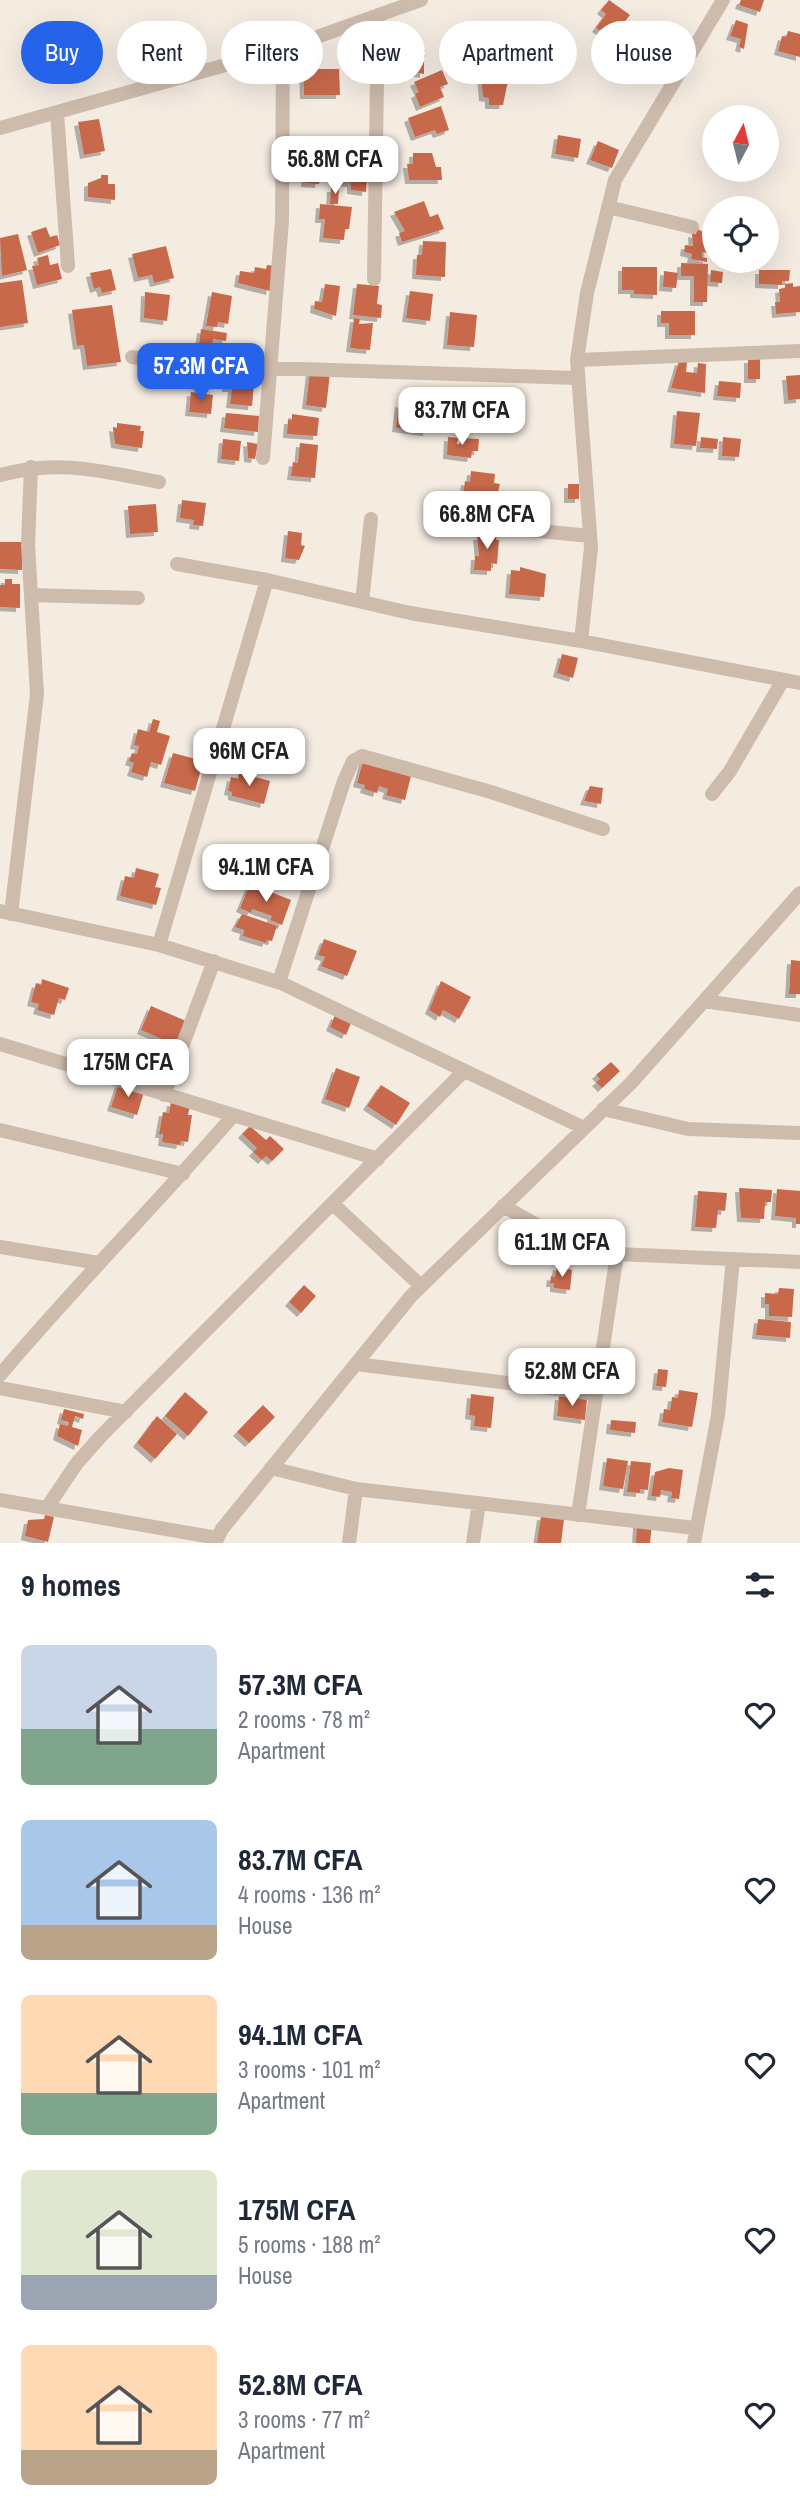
<!DOCTYPE html>
<html lang="en">
<head>
<meta charset="utf-8">
<style>
  :root { --surface:#fff; --page:#f2f2f3; --text:#1f2937; --muted:#747a83; --accent:#2563eb }
  body { margin:0; font-family:"Archivo Narrow",sans-serif; background:var(--page); color:var(--text); height:100vh; display:flex; flex-direction:column; font-size:26px; white-space:nowrap }
  * { box-sizing:border-box; margin:0 }
  p { font-size:23px; color:var(--muted) }
  .icon { flex:none; width:38px; height:38px; fill:none; stroke:currentColor; stroke-width:2; stroke-linecap:round; stroke-linejoin:round }
  .map { position:relative; height:1543px; overflow:hidden }
  .side { display:flex; flex-direction:column; background:var(--surface); flex:1 }
  .side>* { flex:none }
  .top-card { position:absolute; left:21px; top:21px; width:760px; height:63px; display:flex; gap:14px }
  .needle { width:46px; rotate:7deg }
  .tools { position:absolute; left:702px; top:105px; display:grid; gap:14px }
  .tools a { display:grid; place-items:center; width:77px; height:77px; border-radius:50%; background:var(--surface); box-shadow:0 7px 28px #0002; font-size:35px }
  .price { position:absolute; translate:-50% -60px; padding:0 16px; border-radius:14px; background:#fff; color:#222; font-size:23px; line-height:46px; filter:drop-shadow(0 2px 4px #0008) }
  .price::after { content:''; position:absolute; left:50%; top:42px; width:21px; height:16px; margin-left:-10px; background:inherit; clip-path:polygon(0 0,100% 0,50% 100%) }
  .price.active { background:var(--accent); color:#fff }
  ul { padding:0; list-style:none }
  li { display:flex; align-items:center; gap:21px; height:175px; padding:0 21px }
  li span { display:grid; place-items:center; flex:none; width:196px; height:140px; border-radius:10px; color:#555 }
  li>.icon { margin-inline-start:auto }
  span .icon { width:84px; height:84px; fill:#fffc; stroke-width:1 }
  li b { font-size:30px }
  h2 { display:flex; justify-content:space-between; align-items:center; height:84px; padding:0 21px; font-size:30px }
  .tag { padding:0 24px; border-radius:32px; background:var(--surface); box-shadow:0 7px 28px #0002; font-size:24px; line-height:63px }
  .tag.active { background:var(--accent); color:#fff }
  .map>svg:first-child { display:block }
  .building { fill:#c8694b; filter:url(#shadow) }
  .lines { fill:none; stroke-linecap:round; stroke-linejoin:round }
  .minor { stroke:#cdbbac; stroke-width:14 }
</style>
</head>
<body>
<div class="map">
<svg width="800" height="1543" viewBox="0 0 800 1543">
  <defs>
    <filter id="shadow"><feDropShadow dx="-4" dy="4" stdDeviation="0" flood-color="#0004"/></filter>
  </defs>
  <rect width="100%" height="100%" fill="#f4ebe1"/>
  <path class="building" d="M609,0L630,15L611,39L596,28L606,14L601,10Z
    M741,0H764L760,12L739,5Z
    M736,20L748,24L744,49L739,47L741,39L730,36Z
    M788,31L800,34V57L778,51L782,36L786,37Z
    M512,32L514,57L492,59L487,33Z
    M403,50H425V57H418V61L424,62V74L402,70Z
    M303,69H339L340,95H304Z
    M442,70L448,84L440,87L444,97L420,107L415,94L419,92L414,82Z
    M481,75L509,76L503,105H489V98L483,97Z
    M441,106L449,130L437,134L435,130L415,137L408,118Z
    M99,119L105,151L84,155L78,122Z
    M558,135L581,139L578,158L555,154Z
    M598,141L619,150L612,168L590,160Z
    M354,150L363,151L362,163H368L366,192L351,190V183L339,182L340,167L352,168Z
    M307,153L336,155L334,172L329,171L328,178L320,177L319,184L305,183Z
    M413,153H432L436,167H441L442,180H409L407,164H413Z
    M101,175H108V184H115V200L88,197V183L101,178Z
    M331,188H339L338,204H330Z
    M424,201L430,217L438,214L444,229L402,242L399,233L405,231L394,212Z
    M320,204L352,207L349,229H345L344,240L323,238L325,219H319Z
    M46,227L50,237L57,235L60,245L38,253L31,232Z
    M697,229L710,235L708,253L702,252V257L707,258V262L691,259L692,254L684,252L685,245L693,246L692,233L696,234Z
    M18,234L27,270L2,276L0,238Z
    M423,241L446,242L445,277L416,275L417,255H422Z
    M166,246L174,278L154,283L152,275L138,278L132,254Z
    M48,255L50,265L58,263L62,279L37,285L32,266L39,265L37,258Z
    M681,263L708,264L707,302H694V276H681Z
    M267,265L274,266L270,291L238,283L240,271L254,273L255,267L266,269Z
    M622,267H657V295L634,294V290H622Z
    M111,269L116,290L102,293L100,287L94,289L90,273Z
    M711,270L723,272L722,283L710,282Z
    M759,270H790L789,281H782V285L759,284Z
    M664,271L678,273L676,288L663,287Z
    M22,280L28,323L0,327V283Z
    M793,283V287L800,286V312L776,314L775,302H780L779,289L785,288V284Z
    M325,284L340,286L336,316L314,309L315,301L322,302Z
    M357,284L379,286L377,304L382,305L381,318L353,315Z
    M410,291L433,294L430,321L406,318Z
    M145,292L170,295L167,321L144,318Z
    M212,292L232,296L228,324L218,322L217,327L206,326Z
    M112,305L121,362L87,366L84,345L77,346L72,310Z
    M661,311H695V335H669V323H661Z
    M450,312L477,315L474,347L447,345Z
    M354,318L360,319L359,324L373,323L370,350L350,348Z
    M201,329L227,333L226,341L213,339L212,347L199,345Z
    M748,359H760V379H748Z
    M679,361L687,362L686,372L697,373L698,363L706,364L705,393L671,388Z
    M227,371L255,373L252,406L230,404L232,388H226Z
    M310,371L330,373L326,408L306,405Z
    M800,375V399L788,400L786,376Z
    M719,381L741,383L740,398L717,396Z
    M191,392L213,395L211,414L189,412Z
    M399,403L429,410L427,432L396,428Z
    M677,411L700,413L696,446L674,444Z
    M226,413L259,416L258,432L224,428Z
    M292,414L319,418L317,436L287,434L288,420H292Z
    M117,423L141,426L140,431H144L142,448L115,444L113,427L117,428Z
    M448,437L458,438L457,444H462L463,438L479,439L478,451H472L471,458L447,455Z
    M701,437L718,439L717,449L700,448Z
    M723,437L741,439L739,457L722,456Z
    M223,439L241,441L239,461L221,459Z
    M247,442L258,444L255,459L248,458Z
    M300,443L318,445L315,478L291,476L293,462L298,463Z
    M471,471L495,474L494,483L500,484L493,512L456,507L457,495L463,496L465,481L470,482Z
    M568,484H579V499H568Z
    M182,500L206,503L203,526L193,525L194,520L180,518Z
    M156,504L158,532L130,534L128,506Z
    M482,530L497,532L496,540H499L497,564L491,563V571L474,570L475,556H479L477,536H482Z
    M288,531L302,533L301,545L305,546L299,560L285,558Z
    M0,542H22V570L0,569Z
    M520,567L546,574L544,597L509,594L511,570L520,571Z
    M5,579H12V584H20V608L0,607V585H5Z
    M562,654L578,658L573,678L557,673Z
    M153,719L160,721L157,732L170,736L161,765L151,762L147,777L131,772L134,763L129,761L132,753L137,754L139,746L134,745L138,729L149,732Z
    M255,737L282,745L276,763L250,755Z
    M173,753L203,761L195,791L164,783Z
    M364,758L412,772L405,800L386,795L388,789L379,786L377,793L364,789L365,785L357,783Z
    M239,773L270,781L264,804L232,796V792L228,791L231,777L238,779Z
    M590,786L603,788L601,804L584,801Z
    M136,868L159,874L155,887L161,888L156,905L120,896L125,876L134,878Z
    M250,884L291,900L282,925L270,920L272,916L252,909L251,913L240,908Z
    M242,914L277,926L272,941L267,940L266,943L243,936L244,930L235,927Z
    M324,939L357,951L347,976L321,966L325,957L318,955Z
    M791,960L800,961V994H789Z
    M42,979L69,988L65,1000L59,998L54,1015L37,1010L39,1004L31,1002L36,983L41,985Z
    M441,981L471,997L459,1019L443,1010L440,1017L429,1010Z
    M151,1006L186,1021L176,1045L141,1030Z
    M335,1015L351,1023L346,1035L330,1027Z
    M139,1039L170,1048L164,1068L132,1058Z
    M611,1062L620,1071L602,1088L596,1082L600,1079L596,1075Z
    M336,1068L360,1077L349,1108L325,1099Z
    M119,1083L144,1092L137,1115L111,1107Z
    M381,1085L410,1103L396,1125L367,1106Z
    M171,1102L190,1105L188,1115H192L188,1142L181,1141L180,1145L162,1142L163,1134H159L163,1112L169,1113Z
    M250,1126L266,1140L270,1136L284,1149L272,1161L266,1156L262,1160L253,1152L257,1148L242,1134Z
    M739,1188L772,1190L771,1202H765L764,1219L741,1218Z
    M777,1189L800,1191V1224H796V1218L775,1216Z
    M698,1191L727,1193L725,1211L718,1210L716,1228L695,1227Z
    M557,1266L572,1270L570,1290L554,1288V1283H550L551,1276L555,1277Z
    M304,1285L316,1296L301,1313L289,1302Z
    M779,1288L794,1289L792,1317L769,1316V1304H765V1293L778,1294Z
    M758,1319L791,1322L790,1338L756,1335Z
    M658,1369L668,1370L666,1387L656,1386Z
    M679,1390L698,1393L692,1427L662,1422L664,1409L670,1410L672,1397L678,1398Z
    M185,1392L208,1412L188,1436L165,1416Z
    M471,1394L494,1397L491,1428L474,1426L475,1416L469,1415Z
    M559,1396L587,1399L585,1420L557,1416Z
    M263,1405L275,1417L249,1443L237,1432Z
    M64,1409L84,1414L83,1419L75,1416L72,1427L82,1430L78,1446L57,1436L60,1424L68,1426L69,1422L61,1420Z
    M157,1416L177,1434L155,1459L137,1443Z
    M611,1420L636,1422L635,1433L610,1430Z
    M607,1458L628,1461L623,1489L603,1486Z
    M631,1461L651,1463L648,1490L640,1489V1493L627,1492Z
    M669,1468L683,1470L679,1499L671,1498L672,1492L661,1490L660,1497L651,1496L655,1472Z
    M45,1515L54,1517L48,1542L25,1536L28,1520L44,1519Z
    M541,1516L564,1519L561,1543H537Z
    M637,1523L652,1524L650,1543H636Z"/>
  <g class="lines">
    <path class="minor" d="M57,113L68,266
      M0,128L283,49L421,0
      M608,207L692,227
      M374,279L378,15
      M132,357L210,366L577,378
      M577,360L800,351
      M263,458L282,221L283,49
      M0,475C60,459 100,471 159,482
      M479,525L590,536
      M177,564L267,580L410,613L581,641L800,683
      M31,595L138,598
      M362,602L371,519
      M581,641L591,548L577,360L587,293L615,180L723,0
      M712,794L730,771L783,680
      M0,911L159,945L281,983L584,1128
      M11,914L37,694L28,545L31,467
      M159,945L267,580
      M279,982L344,781L353,761L362,756L491,792L603,829
      M704,1001L800,1015
      M0,1044L378,1159
      M164,1095L214,961
      M603,1109L688,1129L800,1133
      M0,1130L183,1174
      M333,1204L421,1286
      M503,1206L564,1240L617,1254L800,1262
      M0,1247L99,1263
      M356,1364L596,1394
      M0,1375C75,1286 156,1205 232,1117
      M0,1388L126,1412
      M271,1468L356,1489L695,1528
      M0,1500L217,1538
      M48,1506L77,1463L101,1436L464,1071
      M578,1515L617,1254
      M215,1543L222,1529L411,1296L631,1083L800,893
      M349,1543L356,1489
      M473,1543L479,1503
      M694,1543L718,1415L733,1259"/>
  </g>
</svg>
<div class="tools">
<a><svg class="needle" viewBox="-14 -14 28 28"><path d="M0-13l5 13h-10z" fill="#e53935"/><path d="M0 13l5-13h-10z" fill="#747a83"/></svg></a>
<a><svg class="icon" aria-label="locate" viewBox="0 0 24 24"><circle cx="12" cy="12" r="6"/><path d="M12 2v4M12 18v4M2 12h4M18 12h4"/></svg></a>
</div>
<b class="price" style="left:335px;top:196px">56.8M CFA</b>
<b class="price active" style="left:201px;top:403px">57.3M CFA</b>
<b class="price" style="left:462px;top:447px">83.7M CFA</b>
<b class="price" style="left:487px;top:551px">66.8M CFA</b>
<b class="price" style="left:249px;top:788px">96M CFA</b>
<b class="price" style="left:266px;top:904px">94.1M CFA</b>
<b class="price" style="left:128px;top:1099px">175M CFA</b>
<b class="price" style="left:562px;top:1279px">61.1M CFA</b>
<b class="price" style="left:572px;top:1408px">52.8M CFA</b>
<div class="top-card">
<a class="tag active">Buy</a>
<a class="tag">Rent</a>
<a class="tag">Filters</a>
<a class="tag">New</a>
<a class="tag">Apartment</a>
<a class="tag">House</a>
</div>
</div>
<section class="side">
<h2>9 homes<svg class="icon" aria-label="filters" viewBox="0 0 24 24"><path d="M4 7h16M4 17h16"/><circle cx="9" cy="7" r="2"/><circle cx="15" cy="17" r="2"/></svg></h2>
<ul>
<li><span style="background:linear-gradient(#c9d6e8 60%,#7fa58c 0)"><svg class="icon" aria-label="home" viewBox="0 0 24 24"><path d="M3 11l9-7 9 7M6 9v11h12V9"/></svg></span><div><b>57.3M CFA</b><p>2 rooms · 78 m²</p><p>Apartment</p></div><svg class="icon" aria-label="heart" viewBox="0 0 24 24"><path d="M12 20l-8-8c-3-5 5-10 8-4 3-6 11-1 8 4z"/></svg></li>
<li><span style="background:linear-gradient(#a9c7e8 75%,#b9a48a 0)"><svg class="icon" aria-label="home" viewBox="0 0 24 24"><path d="M3 11l9-7 9 7M6 9v11h12V9"/></svg></span><div><b>83.7M CFA</b><p>4 rooms · 136 m²</p><p>House</p></div><svg class="icon" aria-label="heart" viewBox="0 0 24 24"><path d="M12 20l-8-8c-3-5 5-10 8-4 3-6 11-1 8 4z"/></svg></li>
<li><span style="background:linear-gradient(#ffd9b3 70%,#7fa58c 0)"><svg class="icon" aria-label="home" viewBox="0 0 24 24"><path d="M3 11l9-7 9 7M6 9v11h12V9"/></svg></span><div><b>94.1M CFA</b><p>3 rooms · 101 m²</p><p>Apartment</p></div><svg class="icon" aria-label="heart" viewBox="0 0 24 24"><path d="M12 20l-8-8c-3-5 5-10 8-4 3-6 11-1 8 4z"/></svg></li>
<li><span style="background:linear-gradient(#dfe7d0 75%,#9aa5b1 0)"><svg class="icon" aria-label="home" viewBox="0 0 24 24"><path d="M3 11l9-7 9 7M6 9v11h12V9"/></svg></span><div><b>175M CFA</b><p>5 rooms · 188 m²</p><p>House</p></div><svg class="icon" aria-label="heart" viewBox="0 0 24 24"><path d="M12 20l-8-8c-3-5 5-10 8-4 3-6 11-1 8 4z"/></svg></li>
<li><span style="background:linear-gradient(#ffd9b3 75%,#b9a48a 0)"><svg class="icon" aria-label="home" viewBox="0 0 24 24"><path d="M3 11l9-7 9 7M6 9v11h12V9"/></svg></span><div><b>52.8M CFA</b><p>3 rooms · 77 m²</p><p>Apartment</p></div><svg class="icon" aria-label="heart" viewBox="0 0 24 24"><path d="M12 20l-8-8c-3-5 5-10 8-4 3-6 11-1 8 4z"/></svg></li>
</ul>
</section>
</body>
</html>
